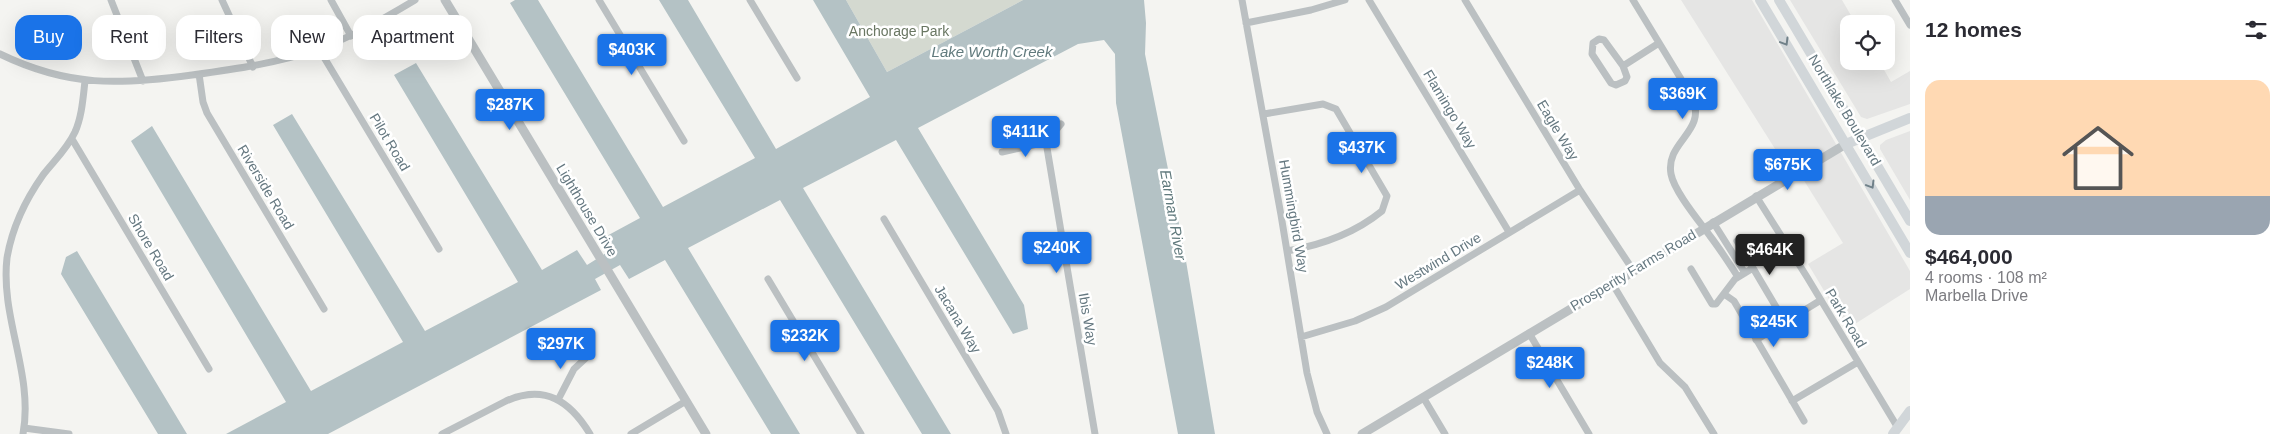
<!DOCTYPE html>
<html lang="en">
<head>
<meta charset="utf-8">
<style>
  :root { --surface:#fff; --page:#f7f7f7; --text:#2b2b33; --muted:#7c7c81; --line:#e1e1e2; --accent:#1a73e8 }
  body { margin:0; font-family:Arial,sans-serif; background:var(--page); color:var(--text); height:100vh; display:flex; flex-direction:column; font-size:19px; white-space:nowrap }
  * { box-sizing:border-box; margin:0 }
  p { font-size:16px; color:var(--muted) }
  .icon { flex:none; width:28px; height:28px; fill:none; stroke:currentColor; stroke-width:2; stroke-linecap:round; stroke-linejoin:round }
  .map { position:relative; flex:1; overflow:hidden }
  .details { display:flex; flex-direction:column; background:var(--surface); width:375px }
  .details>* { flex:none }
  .hud { position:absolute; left:15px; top:15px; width:475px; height:45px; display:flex; gap:10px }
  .fabs { position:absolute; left:1840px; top:15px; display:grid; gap:10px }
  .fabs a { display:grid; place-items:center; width:55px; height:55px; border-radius:10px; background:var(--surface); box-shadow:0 5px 20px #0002; font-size:25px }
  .price { position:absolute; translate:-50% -42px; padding:0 11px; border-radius:5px; background:var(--accent); color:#fff; font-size:16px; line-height:32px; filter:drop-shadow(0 1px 2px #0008) }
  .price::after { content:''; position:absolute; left:50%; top:30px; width:15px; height:11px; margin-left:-8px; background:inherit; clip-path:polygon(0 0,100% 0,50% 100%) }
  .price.selected { background:#222; color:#fff }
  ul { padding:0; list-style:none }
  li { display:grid; align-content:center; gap:10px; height:265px; padding:0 15px }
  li+li { border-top:1px solid var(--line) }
  li span { display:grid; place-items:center; height:155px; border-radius:15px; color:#555 }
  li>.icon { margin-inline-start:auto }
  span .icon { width:90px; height:90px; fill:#fffc; stroke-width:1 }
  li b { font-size:21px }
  h2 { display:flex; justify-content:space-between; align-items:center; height:60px; padding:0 15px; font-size:21px }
  .tag { padding:0 18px; border-radius:15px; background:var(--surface); box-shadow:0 5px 20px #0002; font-size:18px; line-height:45px }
  .tag.selected { background:var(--accent); color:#fff }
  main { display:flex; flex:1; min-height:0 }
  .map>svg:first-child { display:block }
  .built { fill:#e5e5e4 }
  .green { fill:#d4d9d0 }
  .water { fill:#b4c2c5 }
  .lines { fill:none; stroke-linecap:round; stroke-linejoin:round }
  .minor { stroke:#bbc0c2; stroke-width:7 }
  .tertiary { stroke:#bbc0c2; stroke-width:9 }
  .secondary { stroke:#d1d6d9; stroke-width:10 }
  .oneway { stroke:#708189 }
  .labels { text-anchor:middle; stroke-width:5; stroke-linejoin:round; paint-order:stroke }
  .park-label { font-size:14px; fill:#6a7763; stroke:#fff }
  .street-label { font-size:14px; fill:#657880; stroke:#fff }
  .water-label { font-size:15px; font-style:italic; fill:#617a7d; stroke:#fff }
</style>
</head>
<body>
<main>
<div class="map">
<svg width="1910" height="434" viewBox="0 0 1910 434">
  <rect width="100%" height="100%" fill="#f4f4f1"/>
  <path class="built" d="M1681,0H1752L1910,271V289L1847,329L1808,264L1843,243L1803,179L1784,163Z
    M1790,0H1842L1856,24H1849V61H1879L1891,82L1910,71V104L1867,119L1861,117Z
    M1910,131V200L1880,149V145L1886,140Z"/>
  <path class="green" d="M846,0H1023L887,72Z"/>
  <path class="water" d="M515,0H538L663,207L755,158L659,0H688L776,149L870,97L813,0H846L887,72L1023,0H1144L1146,23L1145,54L1184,249L1215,434H1178L1116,103L1115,54L1104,40L1078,44L918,128L1024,305L1028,329L1013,334L896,140L803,188L951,434H922L780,200L688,248L800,434H771L665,260L629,279L620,265L595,279L601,290L328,434H226L286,402L131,141L152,126L311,391L403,342L273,125L292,114L425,331L518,282L394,75L416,63L542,270L577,250L587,265L611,250L603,238L640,218L510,3Z
    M77,251L187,434H158L61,274L66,257Z"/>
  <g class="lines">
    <path class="minor" d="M111,0L143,81
      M222,0L253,67
      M331,0L351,36
      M599,0L684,141
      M750,0L797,78
      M1242,0L1281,215L1307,373L1317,412L1327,434
      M1369,0L1509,232
      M1465,0L1580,190L1633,270
      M1633,0L1692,97C1708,132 1665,141 1671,174C1674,191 1699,221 1710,236C1720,249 1729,263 1738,277
      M1895,0L1910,25
      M1246,23L1311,10L1345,0
      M319,49L439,249
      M0,54C68,87 119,85 192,75C236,69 279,63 321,48C354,36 385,18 415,0
      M1623,66L1627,77L1625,81L1616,85L1611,83L1592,54L1593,43L1599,39L1604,40L1623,66L1659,43
      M199,74L203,102L207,113L324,309
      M1264,114L1323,104L1336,109L1387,196L1382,211C1355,233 1322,245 1287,251
      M1061,124L1046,142L1095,434
      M72,139L209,369
      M1002,152L1046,142
      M1756,196L1807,277L1898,428
      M884,219L998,411L1006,434
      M1713,222L1745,273
      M1737,241L1785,322
      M1691,269L1712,304H1716L1735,279L1753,268
      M768,279L861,434
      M1612,283L1660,363L1685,387L1714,434
      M1724,294L1734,301L1804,421
      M1529,333L1589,434
      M1301,337L1355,321L1386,307L1580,190
      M1756,340L1821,300
      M1423,397L1445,434
      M558,400L574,369L587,357
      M1792,401L1858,362
      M24,428L69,434
      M23,434C34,374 0,318 7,258C12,228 26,199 43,175C54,161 67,149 75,132C82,116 83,98 85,81
      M442,434L506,401C545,384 570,401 590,434
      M631,434L686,401"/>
    <path class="tertiary" d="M445,0L706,434
      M1362,434L1846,144"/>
    <path class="secondary" d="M1760,0L1910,253
      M1779,0L1910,221
      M1846,144L1910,118
      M1893,434L1910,411"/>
  </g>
  <defs><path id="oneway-chevron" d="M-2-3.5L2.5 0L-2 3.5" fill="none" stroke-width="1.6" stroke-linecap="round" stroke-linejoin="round" transform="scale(1.25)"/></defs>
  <g class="oneway">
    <use href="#oneway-chevron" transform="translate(1785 42) rotate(59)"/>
    <use href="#oneway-chevron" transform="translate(1871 185) rotate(59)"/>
  </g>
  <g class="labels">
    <g class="park-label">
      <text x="899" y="36">Anchorage Park</text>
    </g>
    <g class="street-label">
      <text transform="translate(1450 109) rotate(59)" y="5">Flamingo Way</text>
      <text transform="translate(1845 110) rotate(59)" y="5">Northlake Boulevard</text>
      <text transform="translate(1558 130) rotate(59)" y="5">Eagle Way</text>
      <text transform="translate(390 142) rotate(59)" y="5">Pilot Road</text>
      <text transform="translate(266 187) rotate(59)" y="5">Riverside Road</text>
      <text transform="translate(587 210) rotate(59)" y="5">Lighthouse Drive</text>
      <text transform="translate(1294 216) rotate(80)" y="5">Hummingbird Way</text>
      <text transform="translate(151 247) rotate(59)" y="5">Shore Road</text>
      <text transform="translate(1438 261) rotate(-31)" y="5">Westwind Drive</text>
      <text transform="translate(1633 270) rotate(-31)" y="5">Prosperity Farms Road</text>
      <text transform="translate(1846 318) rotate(59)" y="5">Park Road</text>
      <text transform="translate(958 319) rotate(59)" y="5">Jacana Way</text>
      <text transform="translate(1088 319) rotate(80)" y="5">Ibis Way</text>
    </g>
    <g class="water-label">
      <text x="992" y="57">Lake Worth Creek</text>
      <text transform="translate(1173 215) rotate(80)" y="5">Earman River</text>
    </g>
  </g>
</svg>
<div class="fabs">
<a><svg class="icon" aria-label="locate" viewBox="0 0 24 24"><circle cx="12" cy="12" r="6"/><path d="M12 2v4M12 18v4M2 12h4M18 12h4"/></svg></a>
</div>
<b class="price" style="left:632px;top:76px">$403K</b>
<b class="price" style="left:1683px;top:120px">$369K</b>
<b class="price" style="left:510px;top:131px">$287K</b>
<b class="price" style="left:1026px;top:158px">$411K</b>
<b class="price" style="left:1362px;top:174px">$437K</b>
<b class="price" style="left:1788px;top:191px">$675K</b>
<b class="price" style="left:1057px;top:274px">$240K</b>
<b class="price selected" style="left:1770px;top:276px">$464K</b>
<b class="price" style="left:1774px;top:348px">$245K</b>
<b class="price" style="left:805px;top:362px">$232K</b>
<b class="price" style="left:561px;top:370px">$297K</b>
<b class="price" style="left:1550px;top:389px">$248K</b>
<div class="hud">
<a class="tag selected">Buy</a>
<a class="tag">Rent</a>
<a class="tag">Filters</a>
<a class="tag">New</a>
<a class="tag">Apartment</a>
</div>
</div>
<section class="details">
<h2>12 homes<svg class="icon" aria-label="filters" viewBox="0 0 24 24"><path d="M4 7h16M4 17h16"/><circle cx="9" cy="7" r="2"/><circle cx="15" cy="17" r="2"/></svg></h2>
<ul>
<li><span style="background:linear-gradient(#ffd9b3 75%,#9aa5b1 0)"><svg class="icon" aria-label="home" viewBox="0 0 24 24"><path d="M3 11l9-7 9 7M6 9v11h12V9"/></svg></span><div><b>$464,000</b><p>4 rooms · 108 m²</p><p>Marbella Drive</p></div></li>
</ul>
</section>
</main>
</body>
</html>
